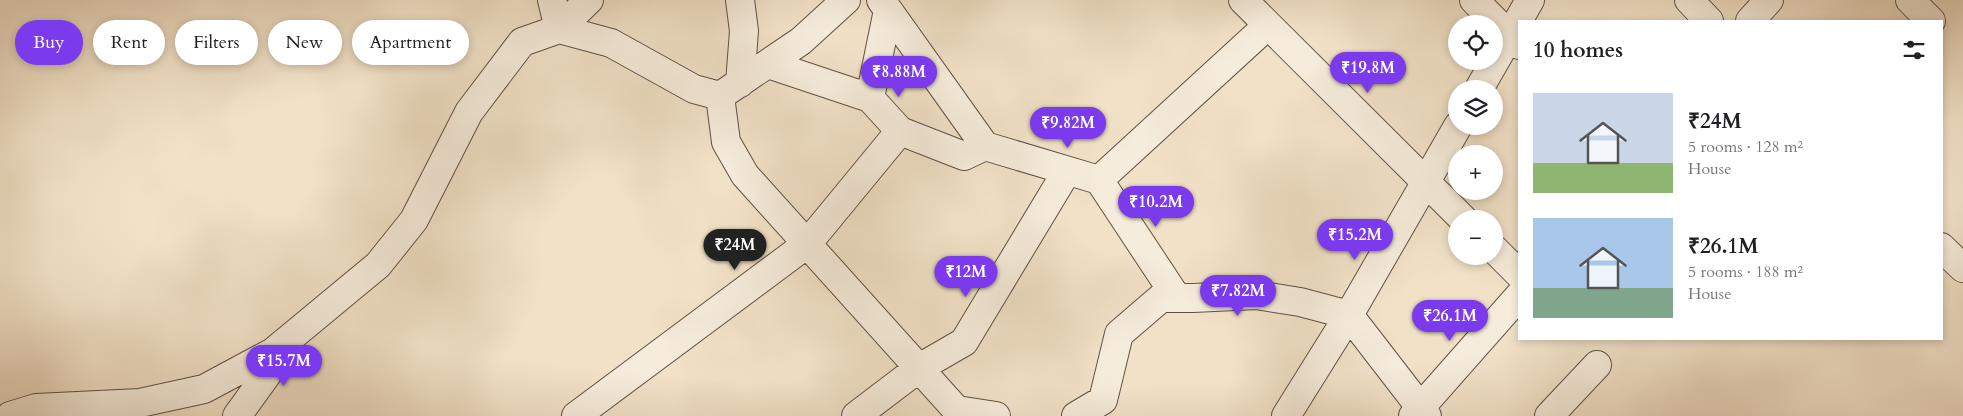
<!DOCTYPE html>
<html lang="en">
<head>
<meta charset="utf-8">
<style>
  :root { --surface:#fff; --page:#f2f2f2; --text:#202124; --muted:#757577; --accent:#7c3aed }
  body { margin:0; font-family:Cardo,serif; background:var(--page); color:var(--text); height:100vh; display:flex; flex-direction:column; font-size:19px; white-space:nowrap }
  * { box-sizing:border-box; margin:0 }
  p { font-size:16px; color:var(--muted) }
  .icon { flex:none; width:28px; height:28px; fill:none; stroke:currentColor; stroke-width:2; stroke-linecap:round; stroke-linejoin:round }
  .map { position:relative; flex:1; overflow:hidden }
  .drawer { position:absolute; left:1518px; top:20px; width:425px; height:320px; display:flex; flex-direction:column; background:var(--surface); border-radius:0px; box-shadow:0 2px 8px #0003 }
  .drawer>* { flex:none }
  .banner { position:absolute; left:15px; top:20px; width:475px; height:45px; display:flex; gap:10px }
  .tools { position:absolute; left:1448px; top:15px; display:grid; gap:10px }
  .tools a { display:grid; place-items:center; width:55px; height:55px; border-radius:50%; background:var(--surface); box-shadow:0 2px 8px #0003; font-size:25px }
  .price { position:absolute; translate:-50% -42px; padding:0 11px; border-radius:18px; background:var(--accent); color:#fff; font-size:16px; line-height:32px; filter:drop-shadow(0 1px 2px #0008) }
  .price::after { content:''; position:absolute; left:50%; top:30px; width:15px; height:11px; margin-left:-8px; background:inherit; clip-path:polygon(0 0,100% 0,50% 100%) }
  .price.current { background:#222; color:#fff }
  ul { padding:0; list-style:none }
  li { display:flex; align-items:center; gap:15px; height:125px; padding:0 15px }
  li span { display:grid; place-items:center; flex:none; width:140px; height:100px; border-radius:0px; color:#555 }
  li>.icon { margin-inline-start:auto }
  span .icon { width:60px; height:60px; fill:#fffc; stroke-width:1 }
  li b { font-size:21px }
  h2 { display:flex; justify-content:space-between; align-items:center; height:60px; padding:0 15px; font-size:21px }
  .tag { padding:0 18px; border-radius:22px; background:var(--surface); box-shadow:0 2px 8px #0003; font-size:18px; line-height:45px }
  .tag.current { background:var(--accent); color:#fff }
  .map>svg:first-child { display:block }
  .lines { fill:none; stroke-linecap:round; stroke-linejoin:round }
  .street-casing { stroke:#605146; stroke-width:30 }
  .street { stroke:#f6ecdb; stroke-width:28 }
</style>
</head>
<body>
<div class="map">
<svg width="1963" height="416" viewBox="0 0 1963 416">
  <rect width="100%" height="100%" fill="#f1e1c7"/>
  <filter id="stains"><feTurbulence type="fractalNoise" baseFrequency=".004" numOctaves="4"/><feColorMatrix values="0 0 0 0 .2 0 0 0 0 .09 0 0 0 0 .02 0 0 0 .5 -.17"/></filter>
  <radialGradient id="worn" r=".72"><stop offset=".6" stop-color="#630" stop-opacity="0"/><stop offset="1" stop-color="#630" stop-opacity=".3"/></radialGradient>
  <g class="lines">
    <defs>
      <path id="street" d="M552,0L559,29
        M740,0L744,31L740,83
        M881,0L985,146L1099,180L1268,25
        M1243,0L1463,219
        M1474,0L1519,45
        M1689,0L1709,21
        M1910,0L1931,21
        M888,10L870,98L900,131L964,156L985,146
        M1750,21L1769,0
        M559,29L589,0
        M768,64L870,98
        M1479,89L1530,0
        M720,96L801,41L846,0
        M1099,180L1177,298
        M1941,247L1963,268
        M1494,249L1519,274
        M957,410L996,416
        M10,416L36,408L140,403L204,389L273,352L378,265L414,220L469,112L522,42L559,29L611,43L694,89L720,96L726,142L745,175L962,416
        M237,416L286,348
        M576,416L807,244L900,131
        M856,416L919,368L964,342L1067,171
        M1076,416L1103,400L1119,334L1161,298H1193L1256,295L1300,302L1349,315L1427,416
        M1286,416L1349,315L1458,126
        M1413,416L1519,296
        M1549,416L1597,365"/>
    </defs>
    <use href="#street" class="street-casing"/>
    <use href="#street" class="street"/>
  </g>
  <rect width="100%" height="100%" filter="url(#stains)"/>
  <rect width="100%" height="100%" fill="url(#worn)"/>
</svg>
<div class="tools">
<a><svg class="icon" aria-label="locate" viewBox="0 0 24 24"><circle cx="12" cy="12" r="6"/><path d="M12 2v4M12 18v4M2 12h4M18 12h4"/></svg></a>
<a><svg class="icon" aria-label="layers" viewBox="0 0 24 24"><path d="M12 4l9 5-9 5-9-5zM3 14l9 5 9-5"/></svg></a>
<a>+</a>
<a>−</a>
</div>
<b class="price" style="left:1368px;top:94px">₹19.8M</b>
<b class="price" style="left:899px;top:98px">₹8.88M</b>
<b class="price" style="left:1068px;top:149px">₹9.82M</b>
<b class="price" style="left:1156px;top:228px">₹10.2M</b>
<b class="price" style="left:1355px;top:261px">₹15.2M</b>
<b class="price current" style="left:735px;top:271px">₹24M</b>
<b class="price" style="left:966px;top:298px">₹12M</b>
<b class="price" style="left:1238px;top:317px">₹7.82M</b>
<b class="price" style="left:1450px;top:342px">₹26.1M</b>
<b class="price" style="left:284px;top:387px">₹15.7M</b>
<div class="banner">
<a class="tag current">Buy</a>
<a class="tag">Rent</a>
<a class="tag">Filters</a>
<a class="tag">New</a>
<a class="tag">Apartment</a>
</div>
<section class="drawer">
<h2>10 homes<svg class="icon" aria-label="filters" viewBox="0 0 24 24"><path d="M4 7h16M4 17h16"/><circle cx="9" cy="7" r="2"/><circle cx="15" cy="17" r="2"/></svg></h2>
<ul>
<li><span style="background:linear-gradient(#c9d6e8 70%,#8fb573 0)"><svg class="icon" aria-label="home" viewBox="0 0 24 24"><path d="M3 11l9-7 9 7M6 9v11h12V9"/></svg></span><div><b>₹24M</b><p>5 rooms · 128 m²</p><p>House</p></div></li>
<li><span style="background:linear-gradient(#a9c7e8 70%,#7fa58c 0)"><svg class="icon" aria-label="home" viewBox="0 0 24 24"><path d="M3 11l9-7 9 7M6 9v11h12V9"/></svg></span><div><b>₹26.1M</b><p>5 rooms · 188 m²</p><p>House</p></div></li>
</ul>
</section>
</div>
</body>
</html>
